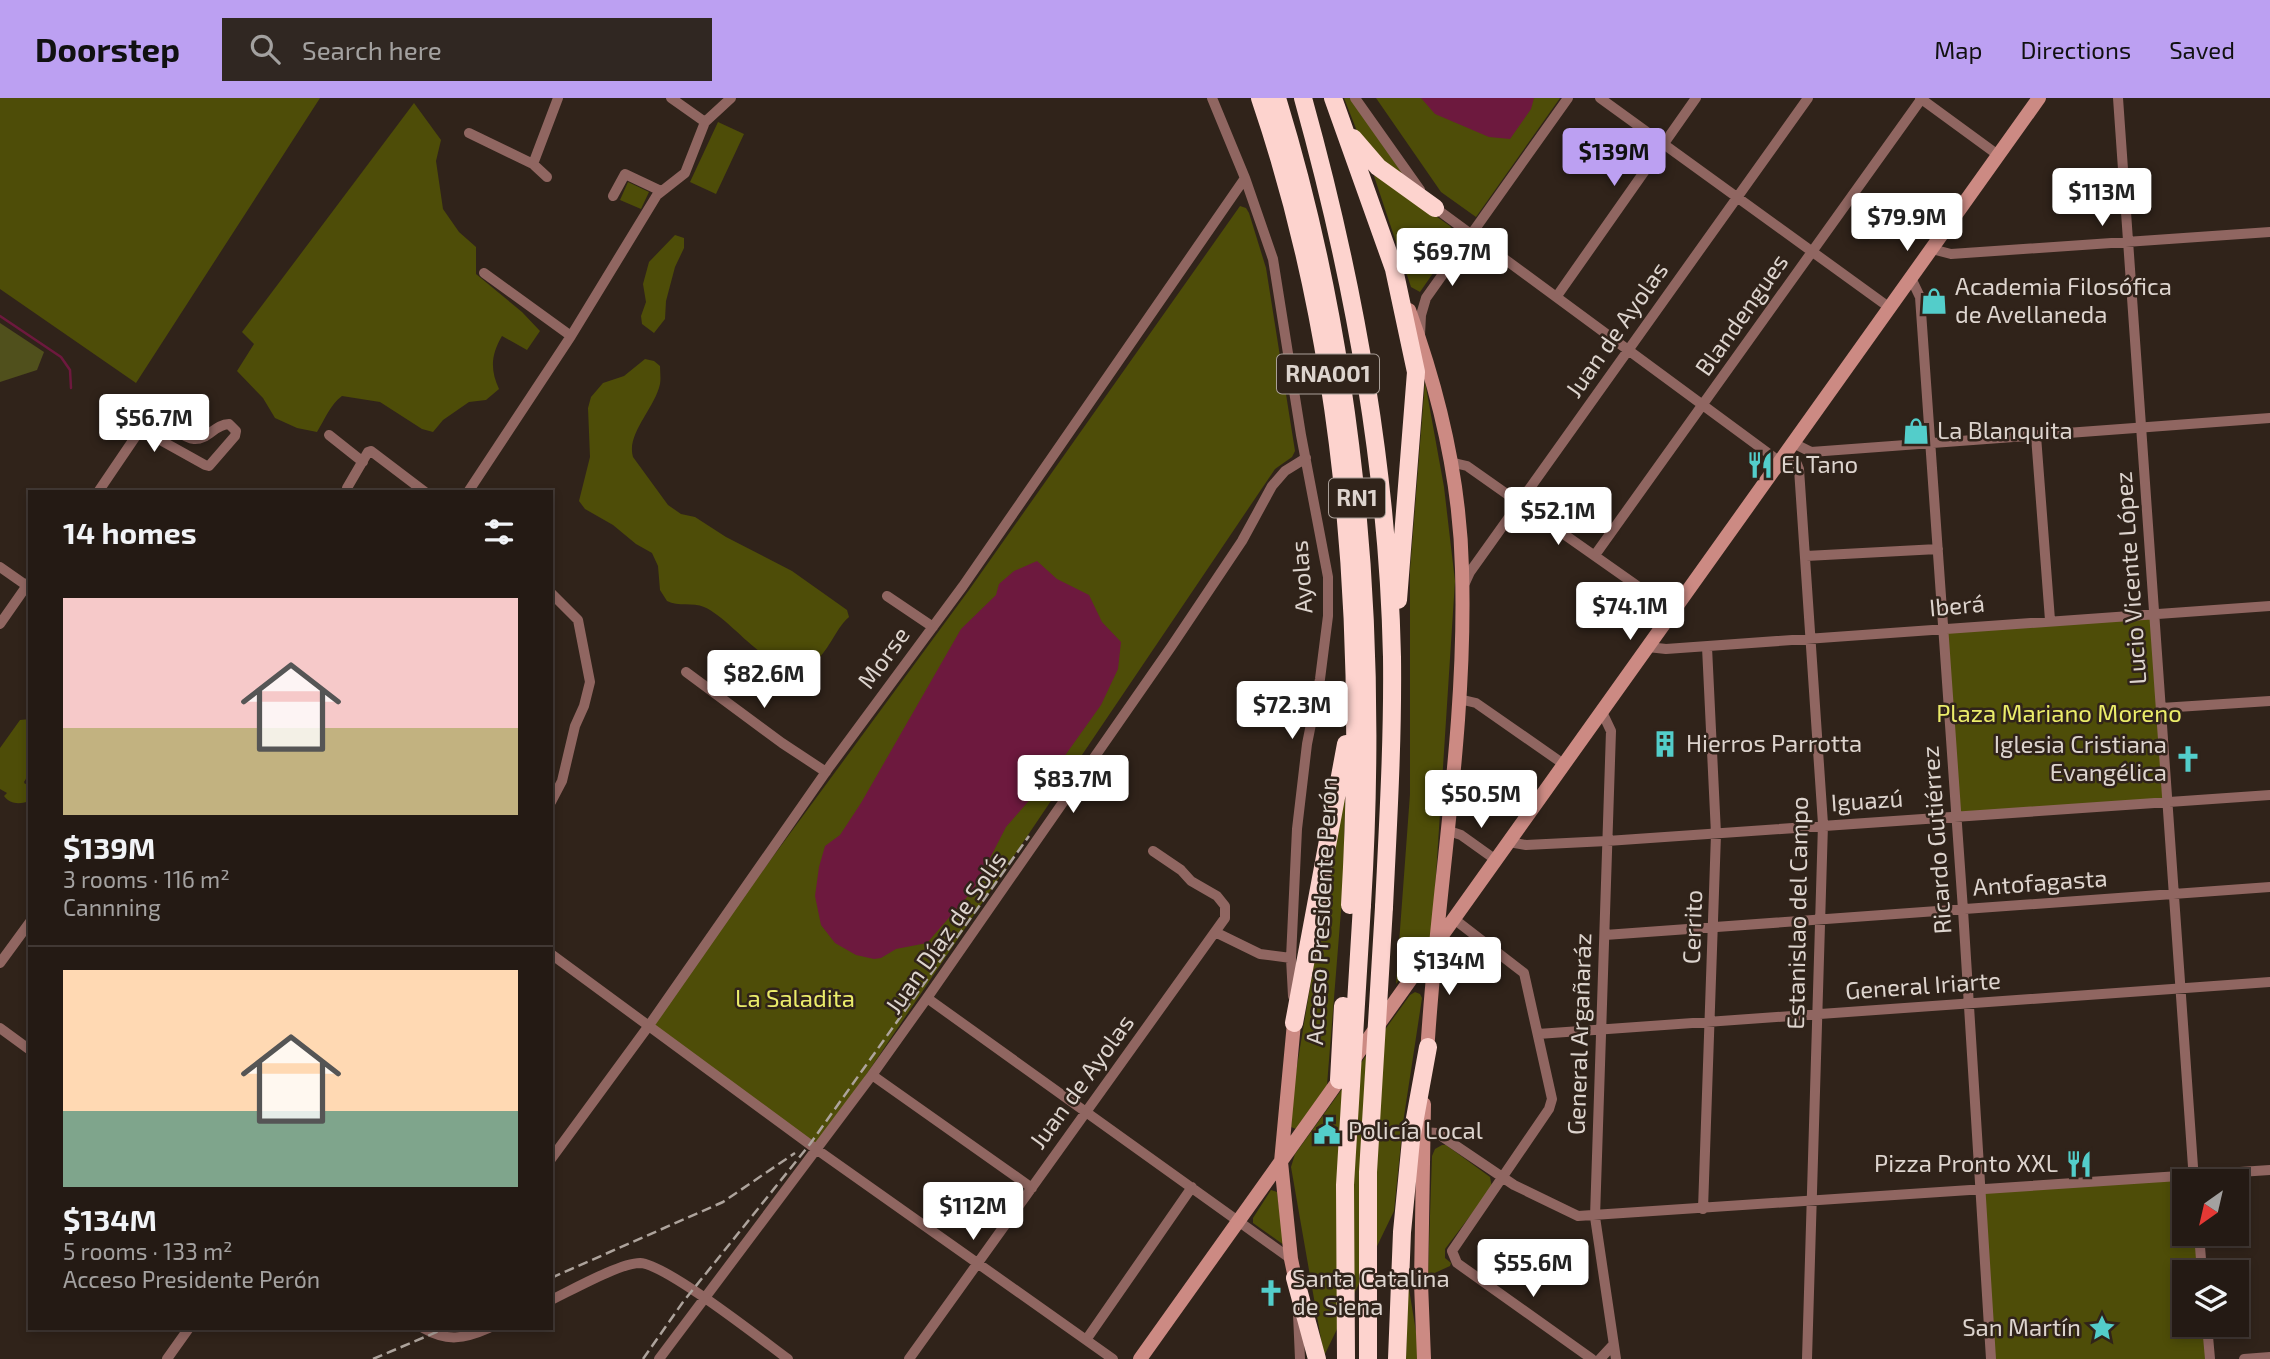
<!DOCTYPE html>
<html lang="en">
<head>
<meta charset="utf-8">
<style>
  :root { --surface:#241a14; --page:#302722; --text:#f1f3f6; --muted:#a3a1a0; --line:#413834; --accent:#bca0f2 }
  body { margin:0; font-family:"Exo 2",sans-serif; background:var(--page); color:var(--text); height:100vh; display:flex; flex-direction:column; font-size:26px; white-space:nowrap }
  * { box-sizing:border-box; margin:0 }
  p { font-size:23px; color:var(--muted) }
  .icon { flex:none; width:38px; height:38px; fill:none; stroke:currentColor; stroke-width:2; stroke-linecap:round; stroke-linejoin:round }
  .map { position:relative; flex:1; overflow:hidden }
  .details { position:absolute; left:28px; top:392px; width:525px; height:840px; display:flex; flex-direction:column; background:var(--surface); border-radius:0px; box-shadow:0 4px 10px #0003,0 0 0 2px var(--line) }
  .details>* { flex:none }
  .needle { width:46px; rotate:214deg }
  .fabs { position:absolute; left:2172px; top:1071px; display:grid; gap:14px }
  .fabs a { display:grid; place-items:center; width:77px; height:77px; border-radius:0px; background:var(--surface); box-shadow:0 4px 10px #0003,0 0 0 2px var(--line); font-size:35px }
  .price { position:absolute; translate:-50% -60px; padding:0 16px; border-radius:7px; background:#fff; color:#222; font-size:23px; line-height:46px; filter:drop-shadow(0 2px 4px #0008) }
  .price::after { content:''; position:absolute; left:50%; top:42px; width:21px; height:16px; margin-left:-10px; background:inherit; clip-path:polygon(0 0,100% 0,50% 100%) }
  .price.selected { background:var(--accent); color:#111 }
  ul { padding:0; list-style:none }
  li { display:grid; align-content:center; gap:14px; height:371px; padding:0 35px }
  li+li { border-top:2px solid var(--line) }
  li span { display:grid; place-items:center; height:217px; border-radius:0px; color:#555 }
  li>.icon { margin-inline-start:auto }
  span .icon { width:126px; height:126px; fill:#fffc; stroke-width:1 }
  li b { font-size:30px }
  h2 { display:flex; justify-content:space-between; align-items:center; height:84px; padding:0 35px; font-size:30px }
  header { display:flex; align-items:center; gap:42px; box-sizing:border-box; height:98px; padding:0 35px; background:var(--accent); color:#111 }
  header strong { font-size:33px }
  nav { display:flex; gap:38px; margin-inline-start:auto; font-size:24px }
  .search { width:490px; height:63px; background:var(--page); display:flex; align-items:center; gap:18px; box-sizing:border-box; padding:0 24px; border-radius:0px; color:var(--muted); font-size:26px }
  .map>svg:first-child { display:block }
  .green { fill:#4e4d08 }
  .forest { fill:#50501c }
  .water { fill:#6d193e }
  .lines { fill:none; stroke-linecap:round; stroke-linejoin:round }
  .stream { stroke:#6d193e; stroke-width:2.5 }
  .street { stroke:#906661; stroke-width:10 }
  .secondary { stroke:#cc8a83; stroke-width:14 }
  .highway { stroke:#fdd3ce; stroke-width:18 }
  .rail { stroke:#ada39c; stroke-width:2.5; stroke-dasharray:10 5; stroke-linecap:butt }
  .highway-bridge { stroke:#fdd3ce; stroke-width:18 }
  .labels { text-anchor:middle; stroke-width:5; stroke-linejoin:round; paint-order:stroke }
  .shield { fill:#30231a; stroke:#a99f98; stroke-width:2 }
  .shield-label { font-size:23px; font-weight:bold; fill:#ddd4ce }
  .poi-label { font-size:24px; fill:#ddd4ce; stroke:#30231a; text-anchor:start }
  .street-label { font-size:24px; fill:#ddd4ce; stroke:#30231a }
  .park-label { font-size:24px; fill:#ebec6a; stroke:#30231a }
</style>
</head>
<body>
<header>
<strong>Doorstep</strong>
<div class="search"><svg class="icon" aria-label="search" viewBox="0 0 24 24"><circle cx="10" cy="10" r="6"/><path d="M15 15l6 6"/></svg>Search here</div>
<nav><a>Map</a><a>Directions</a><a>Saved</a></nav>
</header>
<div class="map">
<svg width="2270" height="1261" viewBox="0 0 2270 1261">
  <rect width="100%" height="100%" fill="#30231a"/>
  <path class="green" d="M0,0H320L136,285L0,191Z
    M1344,0H1350L1407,82L1362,46Z
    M1376,0H1560L1476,119L1441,94Z
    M414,5L441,42L436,63L443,111L459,134L476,149V176L522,214L540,233L527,252L502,238C491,257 490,271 499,291L486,302L469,304L443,322L433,334L422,331L380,304L342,298C330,307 325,321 317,334L297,330L275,320L263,300L237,273L254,246L242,234Z
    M718,24L744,36L716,96L690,84Z
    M1376,76L1450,128L1455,137L1454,145L1420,194L1411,189L1374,78Z
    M628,84L649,94L641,111L620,102Z
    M1240,108L1246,110L1249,115L1266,170L1295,353L1292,359L1275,371L816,1051L650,926L969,492Z
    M675,137L684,140V150L675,169L666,203L665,221L654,235L642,226L641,218L646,204L643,186L649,164Z
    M645,261L654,263L660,268C660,274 661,280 660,286C655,310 626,336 633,359L668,407L681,416L695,419L726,439L792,473L847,512L849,519C834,532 829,555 812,565C774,587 735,522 704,509C693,504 678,509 667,503L660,492L658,468L652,455L636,446L613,427L585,411L579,403L590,359L588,310L591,299L603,285L624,278Z
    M1425,284L1444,389L1455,483L1432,839L1396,886L1410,696V472Z
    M2155,516L2168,704L1956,718L1944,530Z
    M30,621V674L24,684L25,686L30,684V703C21,706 10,707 4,698L7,695L0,691V650L20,622Z
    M1346,672L1343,788L1327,987L1296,1031L1291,1029L1294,986Z
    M1415,894L1420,896L1422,900L1403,1025L1394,1113L1324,1258L1291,1069L1295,1056L1410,897Z
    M1442,1047H1446L1490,1079L1492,1089L1445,1151V1160L1451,1165L1450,1168L1428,1178L1432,1058L1435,1051Z
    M2194,1077V1083H2184V1136H2199L2202,1174H2184V1227H2207L2210,1261H1991L1981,1092Z
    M1271,1092L1277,1094L1284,1147L1253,1125V1120Z
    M1408,1185L1419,1252V1261H1406Z"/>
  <path class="forest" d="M0,225L44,254L37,272L0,284Z"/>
  <path class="water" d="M1421,0H1534L1531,11L1510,41L1489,39L1435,16Z
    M1037,463L1057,481L1089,497L1102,524L1121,544L1118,571L1101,607L1049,680L1006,729L974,791L927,845L896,851L881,860L874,861L856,857L835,845L821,827L815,798L819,769L825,748L840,737L861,705L961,531L996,497L999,486L1014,473Z"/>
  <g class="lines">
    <path class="stream" d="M0,218L61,259L70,272L71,290"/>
    <path class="street" d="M1212,0L1245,80L1273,161L1301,337L1328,479V518L1320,581L1307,646L1297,731L1291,860L1293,898
      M1355,0L1420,92
      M1600,0L1890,210
      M1920,0L1998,57
      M2118,0L2194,1083
      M705,24L731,0
      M469,35L533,66L547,79
      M533,66L558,0
      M613,98L625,76L661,93
      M1434,109L1780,364
      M1932,151L1951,156L2270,134
      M484,175L571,238
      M1911,180L1920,199L1963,812L1991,1261
      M1557,198L1696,0
      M1420,237L1421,217L1426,200L1568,0
      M329,337L363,364
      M2036,338L2050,522
      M1793,345L1811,354L2270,320
      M1785,357L1797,366L1799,371L1823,726L1807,1261
      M1450,364L1467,368L1673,513
      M98,394L138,335L144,333L205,367L209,368L235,338L236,333L229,326C215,326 208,342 194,341C182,340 175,328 164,325L153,338
      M347,394V390L368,354L371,353L425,394
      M468,394L571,238L657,97L685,75L705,24L671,0
      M1595,457L1922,0
      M1806,458L1938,451
      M0,469L30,490
      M1465,485L1470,474L1808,0
      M551,495L578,522L590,584L584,608L575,628L562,683L551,704
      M887,498L933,529
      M0,526L30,483
      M1648,549L1666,551L2270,508
      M686,574L782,645L826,674
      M1459,601L1476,605L1565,667
      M2161,610L2270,603
      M1602,614L1611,633L1595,1119L1616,1261
      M1449,733L1461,737L1496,762
      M1509,744L1526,747L1607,743L2270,697
      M1454,821L1524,875L1552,1001L1549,1011L1452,1153L1457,1165L1592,1261
      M1215,834L1260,856L1291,860
      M1605,837L2270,789
      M551,856L816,1051L1113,1261
      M0,865L30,824
      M927,900L1291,1161
      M0,930L30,952
      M1538,936L2270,884
      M872,977L1032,1090
      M1423,1034L1437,1035L1514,1087L1578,1118L2270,1072
      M551,1061L650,926L830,668L963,488L1245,80
      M1703,1111L1716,736L1707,549
      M2199,1136L2202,1174
      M551,1202C572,1192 620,1165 640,1165C666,1166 762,1242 788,1261
      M1298,1216L1300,1261
      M2207,1227L2210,1261
      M423,1230C447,1244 464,1241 489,1230
      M1086,1242L1192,1089
      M167,1261L189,1230
      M659,1261L872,977L927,900L1171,549L1242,443L1272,388L1285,373L1306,360
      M909,1261L1225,820V808L1217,798L1191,783L1181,772L1153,753
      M1600,1261L1613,1247
      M2244,1261L2270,1259"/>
    <path class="secondary" d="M1409,212C1439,294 1460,383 1462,471C1467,634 1436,795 1427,957
      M1294,925L1281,1064L1291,1161L1295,1180
      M1140,1261L2039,0
      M1424,1261L1421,1185L1424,1006"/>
    <path class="highway" d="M1260,0C1348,258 1366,537 1350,807
      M1277,0C1357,261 1379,535 1362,807
      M1303,0C1354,183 1388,369 1392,559C1393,643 1388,726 1384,809
      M1333,0L1394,171L1416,274L1398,502
      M1353,40L1378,69L1435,110
      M1294,925L1346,646
      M1295,1180L1317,1261
      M1397,1261L1402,1134L1411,1042L1428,949"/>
    <path class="rail" d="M551,1180L723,1104L795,1055
      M373,1261L446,1230
      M643,1261L683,1204L810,1046L1029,738"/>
    <path class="highway-bridge" d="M1339,982L1343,908
      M1346,1261L1345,1087L1362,807
      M1368,1261V1074L1384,809"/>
  </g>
  <defs>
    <symbol id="shop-bare" viewBox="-9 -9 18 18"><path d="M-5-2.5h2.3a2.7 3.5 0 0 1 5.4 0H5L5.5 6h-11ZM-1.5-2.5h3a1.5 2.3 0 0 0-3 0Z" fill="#53cdca" stroke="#30231a" stroke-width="2.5" paint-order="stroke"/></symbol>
    <symbol id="restaurant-bare" viewBox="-9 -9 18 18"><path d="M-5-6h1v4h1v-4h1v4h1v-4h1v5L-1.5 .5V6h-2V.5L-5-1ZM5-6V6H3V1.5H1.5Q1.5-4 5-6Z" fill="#53cdca" stroke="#30231a" stroke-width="2.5" paint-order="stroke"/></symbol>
    <symbol id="building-bare" viewBox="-9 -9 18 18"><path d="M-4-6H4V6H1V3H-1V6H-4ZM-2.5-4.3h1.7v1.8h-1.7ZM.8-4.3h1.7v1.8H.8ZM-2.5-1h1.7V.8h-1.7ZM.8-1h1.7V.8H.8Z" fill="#53cdca" stroke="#30231a" stroke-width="2.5" paint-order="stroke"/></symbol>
    <symbol id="church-bare" viewBox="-9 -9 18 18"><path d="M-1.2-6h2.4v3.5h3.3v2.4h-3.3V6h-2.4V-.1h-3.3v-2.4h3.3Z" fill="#53cdca" stroke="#30231a" stroke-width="2.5" paint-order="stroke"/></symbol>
    <symbol id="civic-bare" viewBox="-9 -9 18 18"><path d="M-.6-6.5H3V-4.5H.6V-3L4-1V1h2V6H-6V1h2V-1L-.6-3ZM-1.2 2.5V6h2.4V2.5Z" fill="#53cdca" stroke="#30231a" stroke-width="2.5" paint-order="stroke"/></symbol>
    <symbol id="sight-bare" viewBox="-9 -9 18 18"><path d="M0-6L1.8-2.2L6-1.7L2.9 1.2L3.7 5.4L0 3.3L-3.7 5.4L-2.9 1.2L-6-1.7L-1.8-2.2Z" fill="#53cdca" stroke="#30231a" stroke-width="2.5" paint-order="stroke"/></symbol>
  </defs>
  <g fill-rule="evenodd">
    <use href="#shop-bare" x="1915" y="184" width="38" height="38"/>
    <use href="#shop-bare" x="1897" y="314" width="38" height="38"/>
    <use href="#restaurant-bare" x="1741" y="348" width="38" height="38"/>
    <use href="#building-bare" x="1646" y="627" width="38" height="38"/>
    <use href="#church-bare" x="2169" y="642" width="38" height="38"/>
    <use href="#civic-bare" x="1308" y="1014" width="38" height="38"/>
    <use href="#restaurant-bare" x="2060" y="1047" width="38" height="38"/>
    <use href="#church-bare" x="1252" y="1176" width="38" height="38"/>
    <use href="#sight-bare" x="2083" y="1211" width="38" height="38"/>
  </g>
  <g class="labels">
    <g class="shield">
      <rect x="1277" y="256.5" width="102" height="39" rx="5"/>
      <rect x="1329" y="380.5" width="56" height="39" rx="5"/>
    </g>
    <g class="shield-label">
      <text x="1328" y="284">RNA001</text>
      <text x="1357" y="408">RN1</text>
    </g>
    <g class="poi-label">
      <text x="1955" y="197">Academia Filosófica<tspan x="1955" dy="28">de Avellaneda</tspan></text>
      <text x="1937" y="341">La Blanquita</text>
      <text x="1781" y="375">El Tano</text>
      <text x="1686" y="654">Hierros Parrotta</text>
      <text x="2167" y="655" text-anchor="end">Iglesia Cristiana<tspan x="2167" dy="28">Evangélica</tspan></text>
      <text x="1348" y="1041">Policía Local</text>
      <text x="2058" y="1074" text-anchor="end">Pizza Pronto XXL</text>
      <text x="1292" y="1189">Santa Catalina<tspan x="1292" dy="28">de Siena</tspan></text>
      <text x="2081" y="1238" text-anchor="end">San Martín</text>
    </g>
    <g class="street-label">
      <text transform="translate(1742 217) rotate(-55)" y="8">Blandengues</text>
      <text transform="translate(1617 232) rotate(-55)" y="8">Juan de Ayolas</text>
      <text transform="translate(1302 479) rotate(-94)" y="8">Ayolas</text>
      <text transform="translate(2131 480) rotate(-94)" y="8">Lucio Vicente López</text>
      <text transform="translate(1957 508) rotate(-5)" y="8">Iberá</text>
      <text transform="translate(884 560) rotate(-54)" y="8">Morse</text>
      <text transform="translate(1867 703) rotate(-4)" y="8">Iguazú</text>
      <text transform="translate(1937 742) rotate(-94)" y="8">Ricardo Gutiérrez</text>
      <text transform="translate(2040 785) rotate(-4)" y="8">Antofagasta</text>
      <text transform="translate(1322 813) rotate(-87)" y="8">Acceso Presidente Perón</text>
      <text transform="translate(1798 815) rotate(-89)" y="8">Estanislao del Campo</text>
      <text transform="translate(1693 829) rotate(-88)" y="8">Cerrito</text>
      <text transform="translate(946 835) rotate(-55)" y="8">Juan Díaz de Solís</text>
      <text transform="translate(1923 888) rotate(-4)" y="8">General Iriarte</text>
      <text transform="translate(1580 936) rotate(-88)" y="8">General Argañaráz</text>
      <text transform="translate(1082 984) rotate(-54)" y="8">Juan de Ayolas</text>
    </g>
    <g class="park-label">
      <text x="2059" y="624">Plaza Mariano Moreno</text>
      <text x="795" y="909">La Saladita</text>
    </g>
  </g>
</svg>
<div class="fabs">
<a><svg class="needle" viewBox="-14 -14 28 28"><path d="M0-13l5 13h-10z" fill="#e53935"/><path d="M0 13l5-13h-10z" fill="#a3a1a0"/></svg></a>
<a><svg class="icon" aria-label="layers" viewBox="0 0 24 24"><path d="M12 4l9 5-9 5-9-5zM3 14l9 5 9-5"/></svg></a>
</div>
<b class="price selected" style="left:1614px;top:90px">$139M</b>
<b class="price" style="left:2102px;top:130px">$113M</b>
<b class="price" style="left:1907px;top:155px">$79.9M</b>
<b class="price" style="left:1452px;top:190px">$69.7M</b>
<b class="price" style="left:154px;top:356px">$56.7M</b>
<b class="price" style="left:1558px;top:449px">$52.1M</b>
<b class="price" style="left:1630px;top:544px">$74.1M</b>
<b class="price" style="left:764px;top:612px">$82.6M</b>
<b class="price" style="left:1292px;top:643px">$72.3M</b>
<b class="price" style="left:1073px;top:717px">$83.7M</b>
<b class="price" style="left:1481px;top:732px">$50.5M</b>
<b class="price" style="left:1449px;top:899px">$134M</b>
<b class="price" style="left:973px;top:1144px">$112M</b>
<b class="price" style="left:1533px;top:1201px">$55.6M</b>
<section class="details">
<h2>14 homes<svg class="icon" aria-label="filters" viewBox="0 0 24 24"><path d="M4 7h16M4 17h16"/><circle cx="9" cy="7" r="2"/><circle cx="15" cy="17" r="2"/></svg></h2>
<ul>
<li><span style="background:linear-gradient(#f6c9c9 60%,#c2b280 0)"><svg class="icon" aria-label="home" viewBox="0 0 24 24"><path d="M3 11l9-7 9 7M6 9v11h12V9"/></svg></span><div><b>$139M</b><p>3 rooms · 116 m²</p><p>Cannning</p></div></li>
<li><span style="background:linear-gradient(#ffd9b3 65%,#7fa58c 0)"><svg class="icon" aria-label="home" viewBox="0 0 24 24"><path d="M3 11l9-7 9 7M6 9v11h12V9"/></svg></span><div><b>$134M</b><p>5 rooms · 133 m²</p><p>Acceso Presidente Perón</p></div></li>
</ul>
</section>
</div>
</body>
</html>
